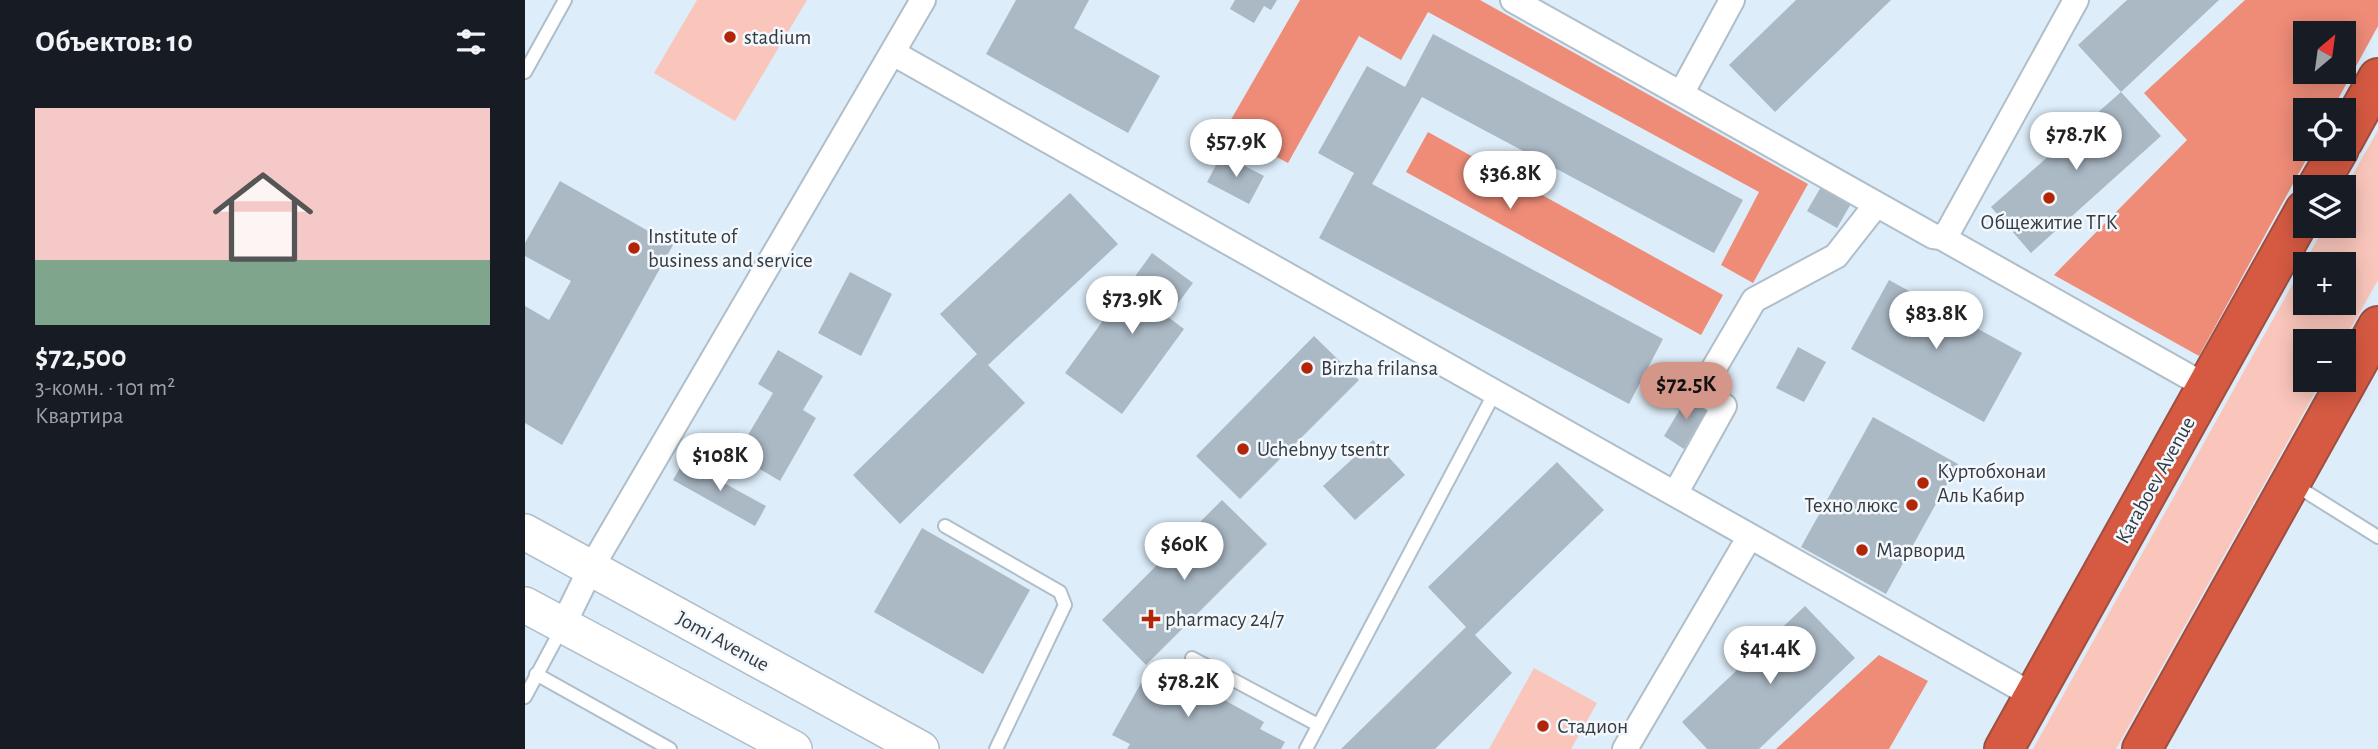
<!DOCTYPE html>
<html lang="ru">
<head>
<meta charset="utf-8">
<style>
  :root { --surface:#171b24; --page:#20242c; --text:#f1f3f6; --muted:#9ea1a6; --accent:#d5968a }
  body { margin:0; font-family:"Alegreya Sans",sans-serif; background:var(--page); color:var(--text); height:100vh; display:flex; flex-direction:column; font-size:26px; white-space:nowrap }
  * { box-sizing:border-box; margin:0 }
  p { font-size:23px; color:var(--muted) }
  .icon { flex:none; width:38px; height:38px; fill:none; stroke:currentColor; stroke-width:2; stroke-linecap:round; stroke-linejoin:round }
  .map { position:relative; flex:1; overflow:hidden }
  .sheet { display:flex; flex-direction:column; background:var(--surface); width:525px }
  .sheet>* { flex:none }
  .needle { width:46px; rotate:29deg }
  .tools { position:absolute; left:1768px; top:21px; display:grid; gap:14px }
  .tools a { display:grid; place-items:center; width:63px; height:63px; border-radius:0px; background:var(--surface); box-shadow:0 4px 18px #0003; font-size:35px }
  .price { position:absolute; translate:-50% -60px; padding:0 16px; border-radius:24px; background:#fff; color:#222; font-size:23px; line-height:46px; filter:drop-shadow(0 2px 4px #0008) }
  .price::after { content:''; position:absolute; left:50%; top:42px; width:21px; height:16px; margin-left:-10px; background:inherit; clip-path:polygon(0 0,100% 0,50% 100%) }
  .price.on { background:var(--accent); color:#111 }
  ul { padding:0; list-style:none }
  li { display:grid; align-content:center; gap:14px; height:371px; padding:0 35px }
  li span { display:grid; place-items:center; height:217px; border-radius:0px; color:#555 }
  li>.icon { margin-inline-start:auto }
  span .icon { width:126px; height:126px; fill:#fffc; stroke-width:1 }
  li b { font-size:30px }
  h2 { display:flex; justify-content:space-between; align-items:center; height:84px; padding:0 35px; font-size:30px }
  main { display:flex; flex:1; min-height:0 }
  .map>svg:first-child { display:block }
  .green { fill:#fac6bb; fill-rule:evenodd }
  .forest { fill:#ee8c78; fill-rule:evenodd }
  .building { fill:#abb9c5 }
  .lines { fill:none; stroke-linecap:round; stroke-linejoin:round }
  .lane-casing { stroke:#afbec9; stroke-width:16 }
  .street-casing { stroke:#afbec9; stroke-width:28 }
  .secondary-casing { stroke:#afbec9; stroke-width:38 }
  .highway-casing { stroke:#9e4f41; stroke-width:42 }
  .lane { stroke:#fff; stroke-width:12 }
  .street { stroke:#fff; stroke-width:24 }
  .secondary { stroke:#fff; stroke-width:35 }
  .highway { stroke:#d65a42; stroke-width:38 }
  .poi-dot { fill:#b22507; stroke:#f2f8fd; stroke-width:2.5 }
  .labels { text-anchor:middle; stroke-width:5; stroke-linejoin:round; paint-order:stroke }
  .poi-label { font-size:21px; fill:#353b3f; stroke:#f2f8fd; text-anchor:start }
  .street-label { font-size:21px; fill:#353b3f; stroke:#f2f8fd }
</style>
</head>
<body>
<main>
<section class="sheet">
<h2>Объектов: 10<svg class="icon" aria-label="filters" viewBox="0 0 24 24"><path d="M4 7h16M4 17h16"/><circle cx="9" cy="7" r="2"/><circle cx="15" cy="17" r="2"/></svg></h2>
<ul>
<li><span style="background:linear-gradient(#f6c9c9 70%,#7fa58c 0)"><svg class="icon" aria-label="home" viewBox="0 0 24 24"><path d="M3 11l9-7 9 7M6 9v11h12V9"/></svg></span><div><b>$72,500</b><p>3-комн. · 101 m²</p><p>Квартира</p></div></li>
</ul>
</section>
<div class="map">
<svg width="1853" height="749" viewBox="0 0 1853 749">
  <rect width="100%" height="100%" fill="#ddedf9"/>
  <path class="green" d="M172,0H282L210,121L129,73Z
    M1853,130V280L1818,342L1780,341V380H1797L1591,749H1508L1800,226H1818V192ZM1780,264H1818V303H1780Z
    M1009,668L1072,703L1046,749H964Z"/>
  <path class="forest" d="M775,0H955L1283,184L1228,283L1196,265L1234,192L903,12L876,60L834,36L763,163L700,130Z
    M1720,0H1853V26L1807,110H1780V149H1787L1674,356L1529,275L1662,140L1619,93ZM1780,33H1818V72H1780Z
    M903,132L1198,295L1176,335L881,172Z
    M1354,655L1403,681L1364,749H1251Z"/>
  <path class="building" d="M491,0H564L549,28L635,76L603,133L461,54Z
    M710,0H752L746,10L739,6L729,23L705,9Z
    M1271,0H1366L1250,112L1204,65Z
    M1602,0H1694L1596,92L1553,45Z
    M908,34L1218,200L1189,253L897,97L847,184L1138,339L1104,404L794,238L829,173L793,153L842,66L880,87Z
    M1596,92L1636,136L1506,253L1466,207Z
    M697,154L739,176L724,204L682,182Z
    M35,181L148,245L37,445L0,423V306L24,320L46,281L0,256V243Z
    M1297,185L1327,202L1312,228L1282,211Z
    M545,193L593,244L463,365L500,403L375,524L328,475L452,354L415,314Z
    M627,253L668,283L643,317L659,329L597,414L540,373Z
    M325,272L367,294L336,356L293,333Z
    M1364,280L1497,353L1459,422L1326,349Z
    M789,336L834,380L715,499L671,456Z
    M1273,347L1301,362L1279,402L1251,388Z
    M253,350L298,376L278,410L291,418L255,481L211,455L248,393L233,384Z
    M1163,396L1183,408L1159,449L1139,436Z
    M1348,417L1433,464L1361,594L1276,547Z
    M848,440L880,475L830,520L798,486Z
    M159,461L241,506L230,526L148,480Z
    M1032,462L1079,510L950,635L987,673L910,749H816L941,627L903,587Z
    M697,500L742,544L621,665L577,620Z
    M397,528L505,590L458,674L349,612Z
    M1280,606L1330,658L1234,749H1182L1157,722Z
    M625,667L644,678L647,671L739,722L735,729L760,742L756,749H602L605,744L587,735Z"/>
  <g class="lines">
    <defs>
      <path id="lane" d="M0,72L40,0
        M1770,485L1853,537
        M420,526L535,592L540,605L471,749
        M667,658L793,725
        M11,674L145,749
        M0,697L38,626
        M781,749L969,394"/>
      <path id="street" d="M988,0L1156,94
        M1207,0L1156,94L1408,236L1416,237L1682,387
        M368,53L1150,494L1199,406L1175,392L1229,300L1311,256L1351,205
        M1416,237L1423,232L1551,0
        M1150,494L1509,696
        M38,625L66,568L398,0
        M1100,749L1225,536"/>
      <path id="secondary" d="M0,532L396,749
        M0,605L269,749"/>
      <path id="highway" d="M1818,141L1853,78
        M1792,187L1814,149
        M1479,749L1780,210
        M1617,749L1853,326"/>
    </defs>
    <use href="#lane" class="lane-casing"/>
    <use href="#street" class="street-casing"/>
    <use href="#secondary" class="secondary-casing"/>
    <use href="#highway" class="highway-casing"/>
    <use href="#lane" class="lane"/>
    <use href="#street" class="street"/>
    <use href="#secondary" class="secondary"/>
    <use href="#highway" class="highway"/>
  </g>
  <g class="poi-dot">
    <circle cx="205" cy="37" r="7"/>
    <circle cx="1524" cy="198" r="7"/>
    <circle cx="109" cy="248" r="7"/>
    <circle cx="782" cy="368" r="7"/>
    <circle cx="718" cy="449" r="7"/>
    <circle cx="1398" cy="483" r="7"/>
    <circle cx="1387" cy="505" r="7"/>
    <circle cx="1337" cy="550" r="7"/>
    <path d="M622.5 608.5h7v7h7v7h-7v7h-7v-7h-7v-7h7z"/>
    <circle cx="1018" cy="726" r="7"/>
  </g>
  <g class="labels">
    <g class="poi-label">
      <text x="219" y="44">stadium</text>
      <text x="1524" y="229" text-anchor="middle">Общежитие ТГК</text>
      <text x="123" y="243">Institute of<tspan x="123" dy="24">business and service</tspan></text>
      <text x="796" y="375">Birzha frilansa</text>
      <text x="732" y="456">Uchebnyy tsentr</text>
      <text x="1412" y="478">Куртобхонаи<tspan x="1412" dy="24">Аль Кабир</tspan></text>
      <text x="1373" y="512" text-anchor="end">Техно люкс</text>
      <text x="1351" y="557">Марворид</text>
      <text x="640" y="626">pharmacy 24/7</text>
      <text x="1032" y="733">Стадион</text>
    </g>
    <g class="street-label">
      <text transform="translate(1630 480) rotate(-61)" y="7">Karaboev Avenue</text>
      <text transform="translate(198 641) rotate(29)" y="7">Jomi Avenue</text>
    </g>
  </g>
</svg>
<div class="tools">
<a><svg class="needle" viewBox="-14 -14 28 28"><path d="M0-13l5 13h-10z" fill="#e53935"/><path d="M0 13l5-13h-10z" fill="#9ea1a6"/></svg></a>
<a><svg class="icon" aria-label="locate" viewBox="0 0 24 24"><circle cx="12" cy="12" r="6"/><path d="M12 2v4M12 18v4M2 12h4M18 12h4"/></svg></a>
<a><svg class="icon" aria-label="layers" viewBox="0 0 24 24"><path d="M12 4l9 5-9 5-9-5zM3 14l9 5 9-5"/></svg></a>
<a>+</a>
<a>−</a>
</div>
<b class="price" style="left:1551px;top:172px">$78.7K</b>
<b class="price" style="left:711px;top:179px">$57.9K</b>
<b class="price" style="left:985px;top:211px">$36.8K</b>
<b class="price" style="left:607px;top:336px">$73.9K</b>
<b class="price" style="left:1411px;top:351px">$83.8K</b>
<b class="price on" style="left:1161px;top:422px">$72.5K</b>
<b class="price" style="left:195px;top:493px">$108K</b>
<b class="price" style="left:659px;top:582px">$60K</b>
<b class="price" style="left:1245px;top:686px">$41.4K</b>
<b class="price" style="left:663px;top:719px">$78.2K</b>
</div>
</main>
</body>
</html>
